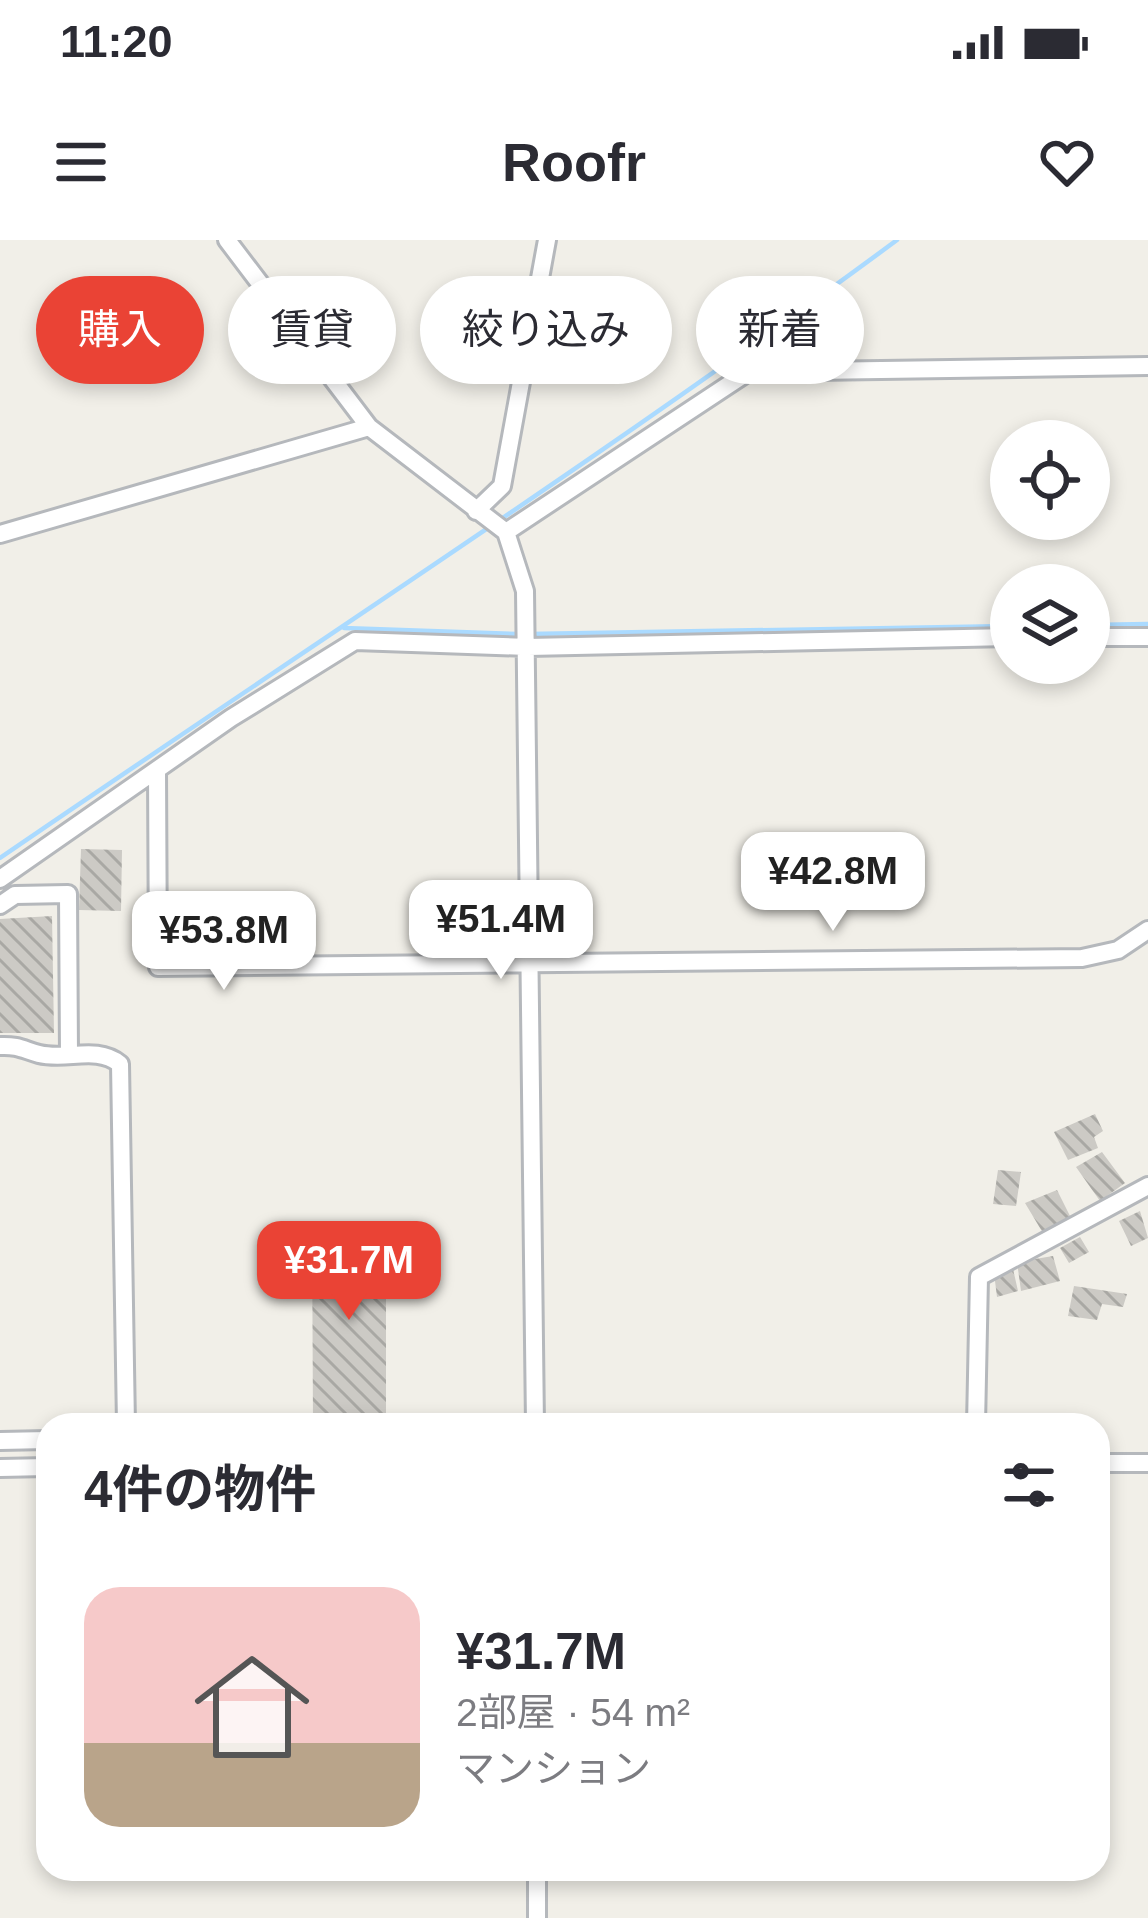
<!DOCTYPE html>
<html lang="ja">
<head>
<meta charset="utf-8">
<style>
  :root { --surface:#fff; --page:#f2f2f3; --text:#2b2b33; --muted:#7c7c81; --line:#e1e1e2; --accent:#ea4335 }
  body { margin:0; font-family:Arial,"Noto Sans JP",sans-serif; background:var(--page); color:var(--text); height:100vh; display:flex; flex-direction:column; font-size:45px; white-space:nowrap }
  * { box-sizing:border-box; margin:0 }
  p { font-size:39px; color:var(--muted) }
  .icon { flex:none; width:66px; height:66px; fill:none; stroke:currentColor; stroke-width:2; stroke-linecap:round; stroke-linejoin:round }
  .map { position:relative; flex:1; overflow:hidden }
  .sheet { position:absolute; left:36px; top:1173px; width:1074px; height:468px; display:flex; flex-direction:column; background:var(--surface); border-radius:36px; box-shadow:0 6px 18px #0003 }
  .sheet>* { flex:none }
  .banner { position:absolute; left:36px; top:36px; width:1077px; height:108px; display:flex; gap:24px }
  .tools { position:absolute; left:990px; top:180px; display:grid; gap:24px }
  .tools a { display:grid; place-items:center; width:120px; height:120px; border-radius:50%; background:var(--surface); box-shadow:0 6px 18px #0003; font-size:60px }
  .price { position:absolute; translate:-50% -102px; padding:0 27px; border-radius:24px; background:#fff; color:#222; font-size:39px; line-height:78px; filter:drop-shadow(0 3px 6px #0008) }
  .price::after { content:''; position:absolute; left:50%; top:72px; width:36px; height:27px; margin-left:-18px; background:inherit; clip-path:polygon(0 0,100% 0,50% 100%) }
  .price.active { background:var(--accent); color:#fff }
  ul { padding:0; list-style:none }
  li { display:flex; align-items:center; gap:36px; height:300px; padding:0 48px }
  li+li { border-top:3px solid var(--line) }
  li span { display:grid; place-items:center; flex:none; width:336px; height:240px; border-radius:36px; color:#555 }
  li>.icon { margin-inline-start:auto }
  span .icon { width:144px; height:144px; fill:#fffc; stroke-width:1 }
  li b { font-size:51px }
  h2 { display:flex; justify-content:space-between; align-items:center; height:144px; padding:0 48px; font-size:51px }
  .pill { padding:0 42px; border-radius:54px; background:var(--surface); box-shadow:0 6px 18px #0003; font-size:42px; line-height:108px }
  .pill.active { background:var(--accent); color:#fff }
  .status { display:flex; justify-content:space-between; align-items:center; height:84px; padding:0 60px; background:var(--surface); direction:ltr }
  .status svg { height:33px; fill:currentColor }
  header { display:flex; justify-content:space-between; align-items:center; height:156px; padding:0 48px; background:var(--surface); font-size:54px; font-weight:700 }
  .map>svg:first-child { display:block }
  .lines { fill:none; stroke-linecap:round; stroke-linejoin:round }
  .stream { stroke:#aadaff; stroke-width:4.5 }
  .building { fill:url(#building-back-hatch) }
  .minor-casing { stroke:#b5b8bc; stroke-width:22 }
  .minor { stroke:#fff; stroke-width:16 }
</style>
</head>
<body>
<div class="status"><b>11:20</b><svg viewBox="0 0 49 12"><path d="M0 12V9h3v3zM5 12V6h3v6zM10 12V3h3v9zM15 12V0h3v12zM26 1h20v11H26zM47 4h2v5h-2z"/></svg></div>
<header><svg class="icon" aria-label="menu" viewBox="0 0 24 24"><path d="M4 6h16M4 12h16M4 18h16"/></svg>Roofr<svg class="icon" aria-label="heart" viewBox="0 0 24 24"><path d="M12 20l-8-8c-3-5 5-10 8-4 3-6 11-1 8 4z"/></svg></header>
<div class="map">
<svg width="1148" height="1678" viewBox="0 0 1148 1678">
  <defs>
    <pattern id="building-back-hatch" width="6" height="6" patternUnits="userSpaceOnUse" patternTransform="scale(3)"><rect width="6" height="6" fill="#cccac5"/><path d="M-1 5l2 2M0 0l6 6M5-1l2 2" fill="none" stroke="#a9a8a4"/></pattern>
  </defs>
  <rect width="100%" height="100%" fill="#f1efe8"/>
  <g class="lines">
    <path class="stream" d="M1089,385L1148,384
      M344,388L518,394
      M529,394L1011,386
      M0,618C299,413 605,216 897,0"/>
  </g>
  <path class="building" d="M81,609L122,610L121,671L79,670Z
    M52,676L54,793H0V679Z
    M1095,874L1103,891L1094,897L1098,908L1068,920L1054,892Z
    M1102,912L1125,943L1100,961L1076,927Z
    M998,930L1021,932L1016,966L993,964Z
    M1057,950L1071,978L1043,993L1025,963Z
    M1140,971L1148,998L1131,1006L1119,981Z
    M312,982H386V1185H313Z
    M1080,997L1089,1012L1069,1023L1060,1008Z
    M1053,1016L1060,1041L1021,1051L1017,1022Z
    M1013,1029L1018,1051L997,1057L994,1033Z
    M1074,1046L1127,1054L1123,1067L1102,1064L1097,1080L1068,1076Z"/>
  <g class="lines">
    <defs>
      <path id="minor" d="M227,0L369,187L506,292L525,351L535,1185
        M476,271L502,246L547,0
        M506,292L748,132L1148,126
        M0,294L369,187
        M1089,397H1148
        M157,531L158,727L1082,718L1118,710L1148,690
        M0,639L231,478L355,401L528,407L1011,397
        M0,665L15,655L68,654L69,815
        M0,806C18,805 24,810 39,814C67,821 96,805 120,824L126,1185
        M976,1185L979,1037L1148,946
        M0,1201L48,1200
        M1098,1223H1148
        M0,1228L48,1227
        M537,1629V1678"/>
    </defs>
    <use href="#minor" class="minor-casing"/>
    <use href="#minor" class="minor"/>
  </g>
</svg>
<div class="tools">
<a><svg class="icon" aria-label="locate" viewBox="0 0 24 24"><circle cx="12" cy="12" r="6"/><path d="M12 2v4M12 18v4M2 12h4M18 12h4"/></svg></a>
<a><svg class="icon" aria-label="layers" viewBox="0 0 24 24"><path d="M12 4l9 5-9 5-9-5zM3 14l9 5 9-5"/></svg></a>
</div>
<b class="price" style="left:833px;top:694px">¥42.8M</b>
<b class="price" style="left:501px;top:742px">¥51.4M</b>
<b class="price" style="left:224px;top:753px">¥53.8M</b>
<b class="price active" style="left:349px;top:1083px">¥31.7M</b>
<div class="banner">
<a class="pill active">購入</a>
<a class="pill">賃貸</a>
<a class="pill">絞り込み</a>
<a class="pill">新着</a>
</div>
<section class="sheet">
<h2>4件の物件<svg class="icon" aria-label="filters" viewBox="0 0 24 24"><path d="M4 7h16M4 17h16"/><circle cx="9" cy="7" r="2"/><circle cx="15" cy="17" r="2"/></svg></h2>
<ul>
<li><span style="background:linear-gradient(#f6c9c9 65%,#b9a48a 0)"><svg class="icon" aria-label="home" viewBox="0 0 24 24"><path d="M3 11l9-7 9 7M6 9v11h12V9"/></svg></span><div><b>¥31.7M</b><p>2部屋 · 54 m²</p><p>マンション</p></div></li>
</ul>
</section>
</div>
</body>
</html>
